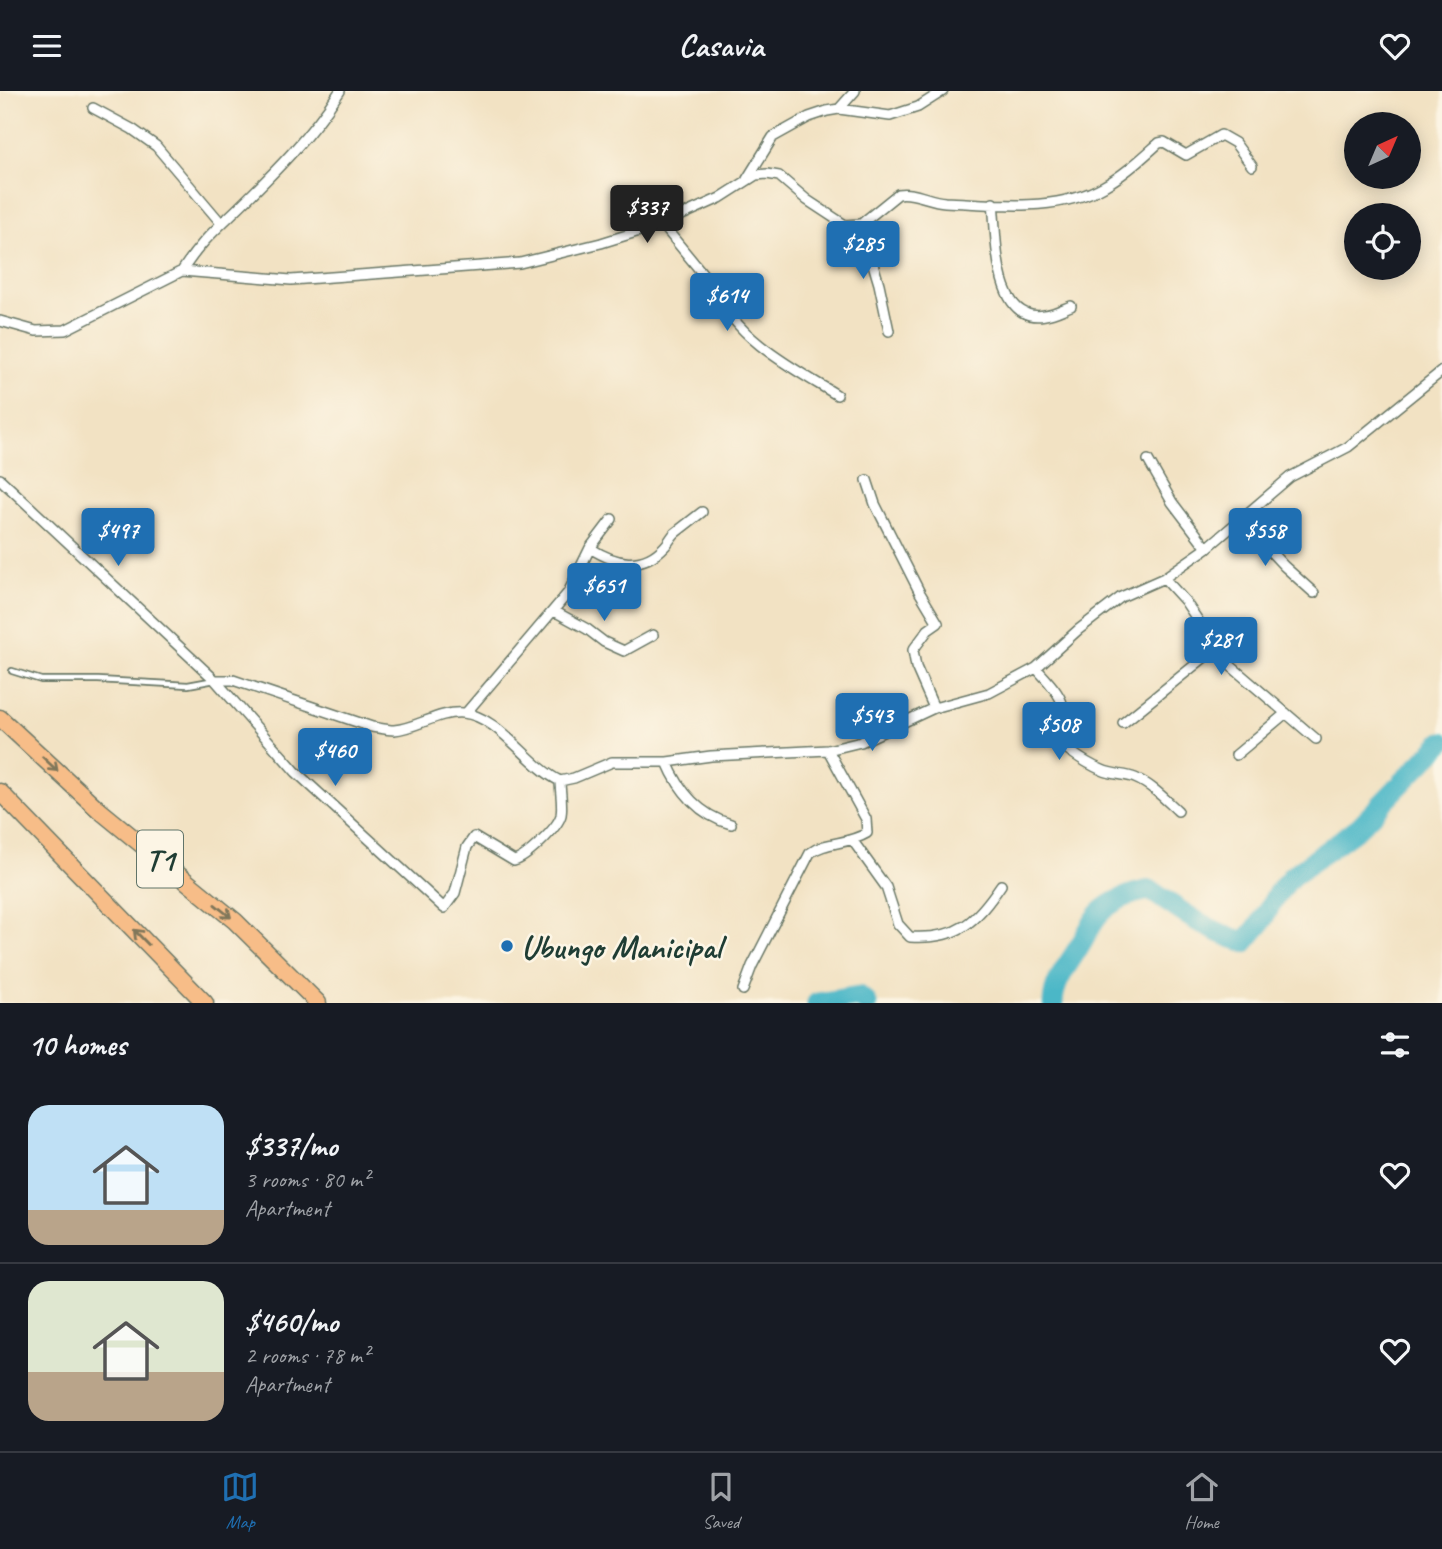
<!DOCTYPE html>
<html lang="en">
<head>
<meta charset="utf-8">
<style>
  :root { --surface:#171b24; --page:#242831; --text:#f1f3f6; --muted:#9ea1a6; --line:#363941; --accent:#1f6fb2 }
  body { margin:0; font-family:Caveat,sans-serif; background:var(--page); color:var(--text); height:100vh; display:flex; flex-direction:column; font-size:26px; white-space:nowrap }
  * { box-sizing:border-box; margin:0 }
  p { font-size:23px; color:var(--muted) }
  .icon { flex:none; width:38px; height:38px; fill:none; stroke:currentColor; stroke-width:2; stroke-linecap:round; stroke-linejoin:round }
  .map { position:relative; height:912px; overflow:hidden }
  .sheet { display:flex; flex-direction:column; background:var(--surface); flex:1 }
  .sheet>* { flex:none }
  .needle { width:46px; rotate:44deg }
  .tools { position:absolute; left:1344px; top:21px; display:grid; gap:14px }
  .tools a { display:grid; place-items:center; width:77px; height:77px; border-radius:50%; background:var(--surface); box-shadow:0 4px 18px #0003; font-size:35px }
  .price { position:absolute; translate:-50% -60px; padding:0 16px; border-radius:7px; background:var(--accent); color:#fff; font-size:23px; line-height:46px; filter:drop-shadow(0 2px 4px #0008) }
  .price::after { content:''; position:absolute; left:50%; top:42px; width:21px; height:16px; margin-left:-10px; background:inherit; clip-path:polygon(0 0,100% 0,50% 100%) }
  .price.current { background:#222; color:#fff }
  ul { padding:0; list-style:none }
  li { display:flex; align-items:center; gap:21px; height:175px; padding:0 28px }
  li+li { border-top:2px solid var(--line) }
  li span { display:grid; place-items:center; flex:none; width:196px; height:140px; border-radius:21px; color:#555 }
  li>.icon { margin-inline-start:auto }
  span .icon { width:84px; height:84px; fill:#fffc; stroke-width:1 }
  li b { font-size:30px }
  h2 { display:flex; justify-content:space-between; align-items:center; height:84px; padding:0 28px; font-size:30px }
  header { display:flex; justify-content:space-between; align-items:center; height:91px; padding:0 28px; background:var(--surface); font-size:32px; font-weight:600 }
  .tab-bar { display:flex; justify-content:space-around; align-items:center; height:98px; border-top:2px solid var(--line); background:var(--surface); font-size:19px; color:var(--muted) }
  .tab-bar a { display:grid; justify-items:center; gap:4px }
  .tab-bar .current { color:var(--accent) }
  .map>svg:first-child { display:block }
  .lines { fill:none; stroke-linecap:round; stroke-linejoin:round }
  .river { stroke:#4bb7c7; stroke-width:21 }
  .service-casing { stroke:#697766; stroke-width:8 }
  .minor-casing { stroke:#697766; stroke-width:12 }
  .trunk-casing { stroke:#697766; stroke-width:19 }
  .service { stroke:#fff; stroke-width:4.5 }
  .minor { stroke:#fff; stroke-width:9 }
  .trunk { stroke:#f7bd88; stroke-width:16 }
  .oneway { stroke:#80775a }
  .poi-dot { fill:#1f6fb2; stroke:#fcf5e5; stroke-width:2.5 }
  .labels { text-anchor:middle; stroke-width:5; stroke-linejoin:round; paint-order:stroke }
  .shield { fill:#fcf5e5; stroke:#617469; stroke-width:2 }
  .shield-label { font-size:32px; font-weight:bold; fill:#1f3d34 }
  .poi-label { font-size:33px; font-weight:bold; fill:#1f3d34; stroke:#fcf5e5; text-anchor:start }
</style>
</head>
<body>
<header><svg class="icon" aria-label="menu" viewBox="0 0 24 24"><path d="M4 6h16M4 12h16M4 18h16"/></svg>Casavia<svg class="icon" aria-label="heart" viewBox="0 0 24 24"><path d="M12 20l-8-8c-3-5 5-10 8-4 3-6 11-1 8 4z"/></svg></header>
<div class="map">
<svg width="1442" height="912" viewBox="0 0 1442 912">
  <rect width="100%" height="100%" fill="#fcf5e5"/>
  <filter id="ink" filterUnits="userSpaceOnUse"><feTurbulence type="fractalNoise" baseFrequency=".0143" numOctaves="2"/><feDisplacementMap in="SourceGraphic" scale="14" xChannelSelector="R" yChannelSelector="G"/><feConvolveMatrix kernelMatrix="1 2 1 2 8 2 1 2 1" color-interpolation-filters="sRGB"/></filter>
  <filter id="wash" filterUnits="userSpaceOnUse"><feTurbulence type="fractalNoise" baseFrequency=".00686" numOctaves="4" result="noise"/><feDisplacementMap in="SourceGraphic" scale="28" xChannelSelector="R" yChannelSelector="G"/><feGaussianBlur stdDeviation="1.57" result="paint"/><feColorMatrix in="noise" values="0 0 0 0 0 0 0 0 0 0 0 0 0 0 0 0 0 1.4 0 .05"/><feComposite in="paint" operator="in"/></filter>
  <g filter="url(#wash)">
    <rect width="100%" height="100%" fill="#f2e2c3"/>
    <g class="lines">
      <path class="river" d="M817,912L859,905L867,912
        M1053,912C1054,889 1069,873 1080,854C1087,843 1092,830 1101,821C1114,809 1133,802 1150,799C1180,820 1209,841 1245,851L1260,833L1277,803L1291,786L1359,736L1442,651"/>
    </g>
  </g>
  <g filter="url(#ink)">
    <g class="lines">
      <defs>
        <path id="service" d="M12,580L41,589H98L188,594L215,589"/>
        <path id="minor" d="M93,17L132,38L156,55L221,132
          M839,18L855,0
          M747,88L773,46L809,26L827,20L839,18L890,25L918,16L943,0
          M993,112C997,144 993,234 1045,224C1054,223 1063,218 1071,215
          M662,133L717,200C734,247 796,279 837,304
          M861,133L879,193L889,240
          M182,180C200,152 213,141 236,119C274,82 311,45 340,0
          M0,230L36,240L65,239L182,180L291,189L520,172L601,152L662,133L720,107L756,84L767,83L779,85L807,109L845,134L861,133L898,103C913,100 929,110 945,111C996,113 1057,122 1104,95C1124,84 1142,67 1159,52L1164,51L1186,64L1221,44L1235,52L1252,75
          M1148,369L1172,411L1207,457
          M0,388L215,589L296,681L444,817L455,802L467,756L474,746L514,770C526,767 558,737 561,724C563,714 560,700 560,690
          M867,389L875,413L920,502L938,532L928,539L913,559L916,576L934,617
          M1240,428L1284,475L1314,502
          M590,457C615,473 642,480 665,455C669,451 671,446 675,442C684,435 693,428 702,421
          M1164,487L1185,510L1225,570L1316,648
          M554,520L587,538L604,551L624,560L653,544
          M1036,577C1044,586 1068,609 1062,622C1060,626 1054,631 1050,635C1050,651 1088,673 1102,679C1113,684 1125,683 1135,687C1152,694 1165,708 1178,720
          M215,589H233L372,636C379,637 387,639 394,639C418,637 438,620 463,622C499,625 527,674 560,690L574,687L612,671H667L711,665L828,659L861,651L934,617L989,602L1036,577L1078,539L1121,506L1164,487L1207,457L1290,386L1348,356L1442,280
          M466,622L568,502L590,457L612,428
          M1123,632L1216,557
          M1236,664L1286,622
          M667,671C679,700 700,725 731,733
          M853,750L886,796L898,833L910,846C958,849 976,831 1001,794
          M743,899L752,875L810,762C826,750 847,754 867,742L866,728L828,659"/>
        <path id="trunk" d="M0,627L98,718L235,830L318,912
          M0,701L205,912"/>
      </defs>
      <use href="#service" class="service-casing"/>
      <use href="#minor" class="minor-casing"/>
      <use href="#trunk" class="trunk-casing"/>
      <use href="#service" class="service"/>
      <use href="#minor" class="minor"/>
      <use href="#trunk" class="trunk"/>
    </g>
    <defs><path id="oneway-shaft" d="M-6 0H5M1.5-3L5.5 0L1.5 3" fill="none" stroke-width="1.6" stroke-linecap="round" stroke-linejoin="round" transform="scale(1.75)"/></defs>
    <g class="oneway">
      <use href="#oneway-shaft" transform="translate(50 673) rotate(43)"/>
      <use href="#oneway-shaft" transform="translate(223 820) rotate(39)"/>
      <use href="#oneway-shaft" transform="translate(141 846) rotate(-134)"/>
    </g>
  </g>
  <circle class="poi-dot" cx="507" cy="855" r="7"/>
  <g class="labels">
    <rect class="shield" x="137" y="739.5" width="46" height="57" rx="5"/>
    <g class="shield-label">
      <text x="160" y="779">T1</text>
    </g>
    <g class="poi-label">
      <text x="521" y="867">Ubungo Manicipal</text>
    </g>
  </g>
</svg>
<div class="tools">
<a><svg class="needle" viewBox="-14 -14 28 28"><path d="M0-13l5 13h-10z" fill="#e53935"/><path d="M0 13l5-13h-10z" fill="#9ea1a6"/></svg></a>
<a><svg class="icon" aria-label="locate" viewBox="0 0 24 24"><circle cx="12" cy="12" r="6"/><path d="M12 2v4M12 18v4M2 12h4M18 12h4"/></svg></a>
</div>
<b class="price current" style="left:647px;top:154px">$337</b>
<b class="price" style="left:863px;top:190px">$285</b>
<b class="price" style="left:727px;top:242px">$614</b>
<b class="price" style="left:118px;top:477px">$497</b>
<b class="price" style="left:1265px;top:477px">$558</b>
<b class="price" style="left:604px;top:532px">$651</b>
<b class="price" style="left:1221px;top:586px">$281</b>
<b class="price" style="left:872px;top:662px">$543</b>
<b class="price" style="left:1059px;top:671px">$508</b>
<b class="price" style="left:335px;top:697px">$460</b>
</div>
<section class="sheet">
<h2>10 homes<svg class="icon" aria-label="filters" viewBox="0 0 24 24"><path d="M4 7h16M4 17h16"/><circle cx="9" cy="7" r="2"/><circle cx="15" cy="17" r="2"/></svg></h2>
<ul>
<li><span style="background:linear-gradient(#bfe0f5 75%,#b9a48a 0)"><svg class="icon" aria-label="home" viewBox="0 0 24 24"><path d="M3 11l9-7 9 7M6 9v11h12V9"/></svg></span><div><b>$337/mo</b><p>3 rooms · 80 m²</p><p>Apartment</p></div><svg class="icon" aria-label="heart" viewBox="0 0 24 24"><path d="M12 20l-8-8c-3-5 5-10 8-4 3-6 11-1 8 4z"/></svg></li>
<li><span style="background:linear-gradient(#dfe7d0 65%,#b9a48a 0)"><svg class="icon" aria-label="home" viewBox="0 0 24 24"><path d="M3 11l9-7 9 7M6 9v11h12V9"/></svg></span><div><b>$460/mo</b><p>2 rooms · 78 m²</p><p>Apartment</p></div><svg class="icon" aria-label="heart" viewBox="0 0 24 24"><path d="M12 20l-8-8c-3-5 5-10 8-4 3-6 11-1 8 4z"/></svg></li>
</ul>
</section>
<nav class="tab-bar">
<a class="current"><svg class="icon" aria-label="map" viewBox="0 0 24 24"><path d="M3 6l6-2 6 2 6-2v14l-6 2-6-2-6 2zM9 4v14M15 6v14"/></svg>Map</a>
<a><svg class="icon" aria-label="saved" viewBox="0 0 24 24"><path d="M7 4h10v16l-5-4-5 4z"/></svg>Saved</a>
<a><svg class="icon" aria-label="home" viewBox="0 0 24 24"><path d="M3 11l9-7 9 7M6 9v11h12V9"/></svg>Home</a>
</nav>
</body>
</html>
